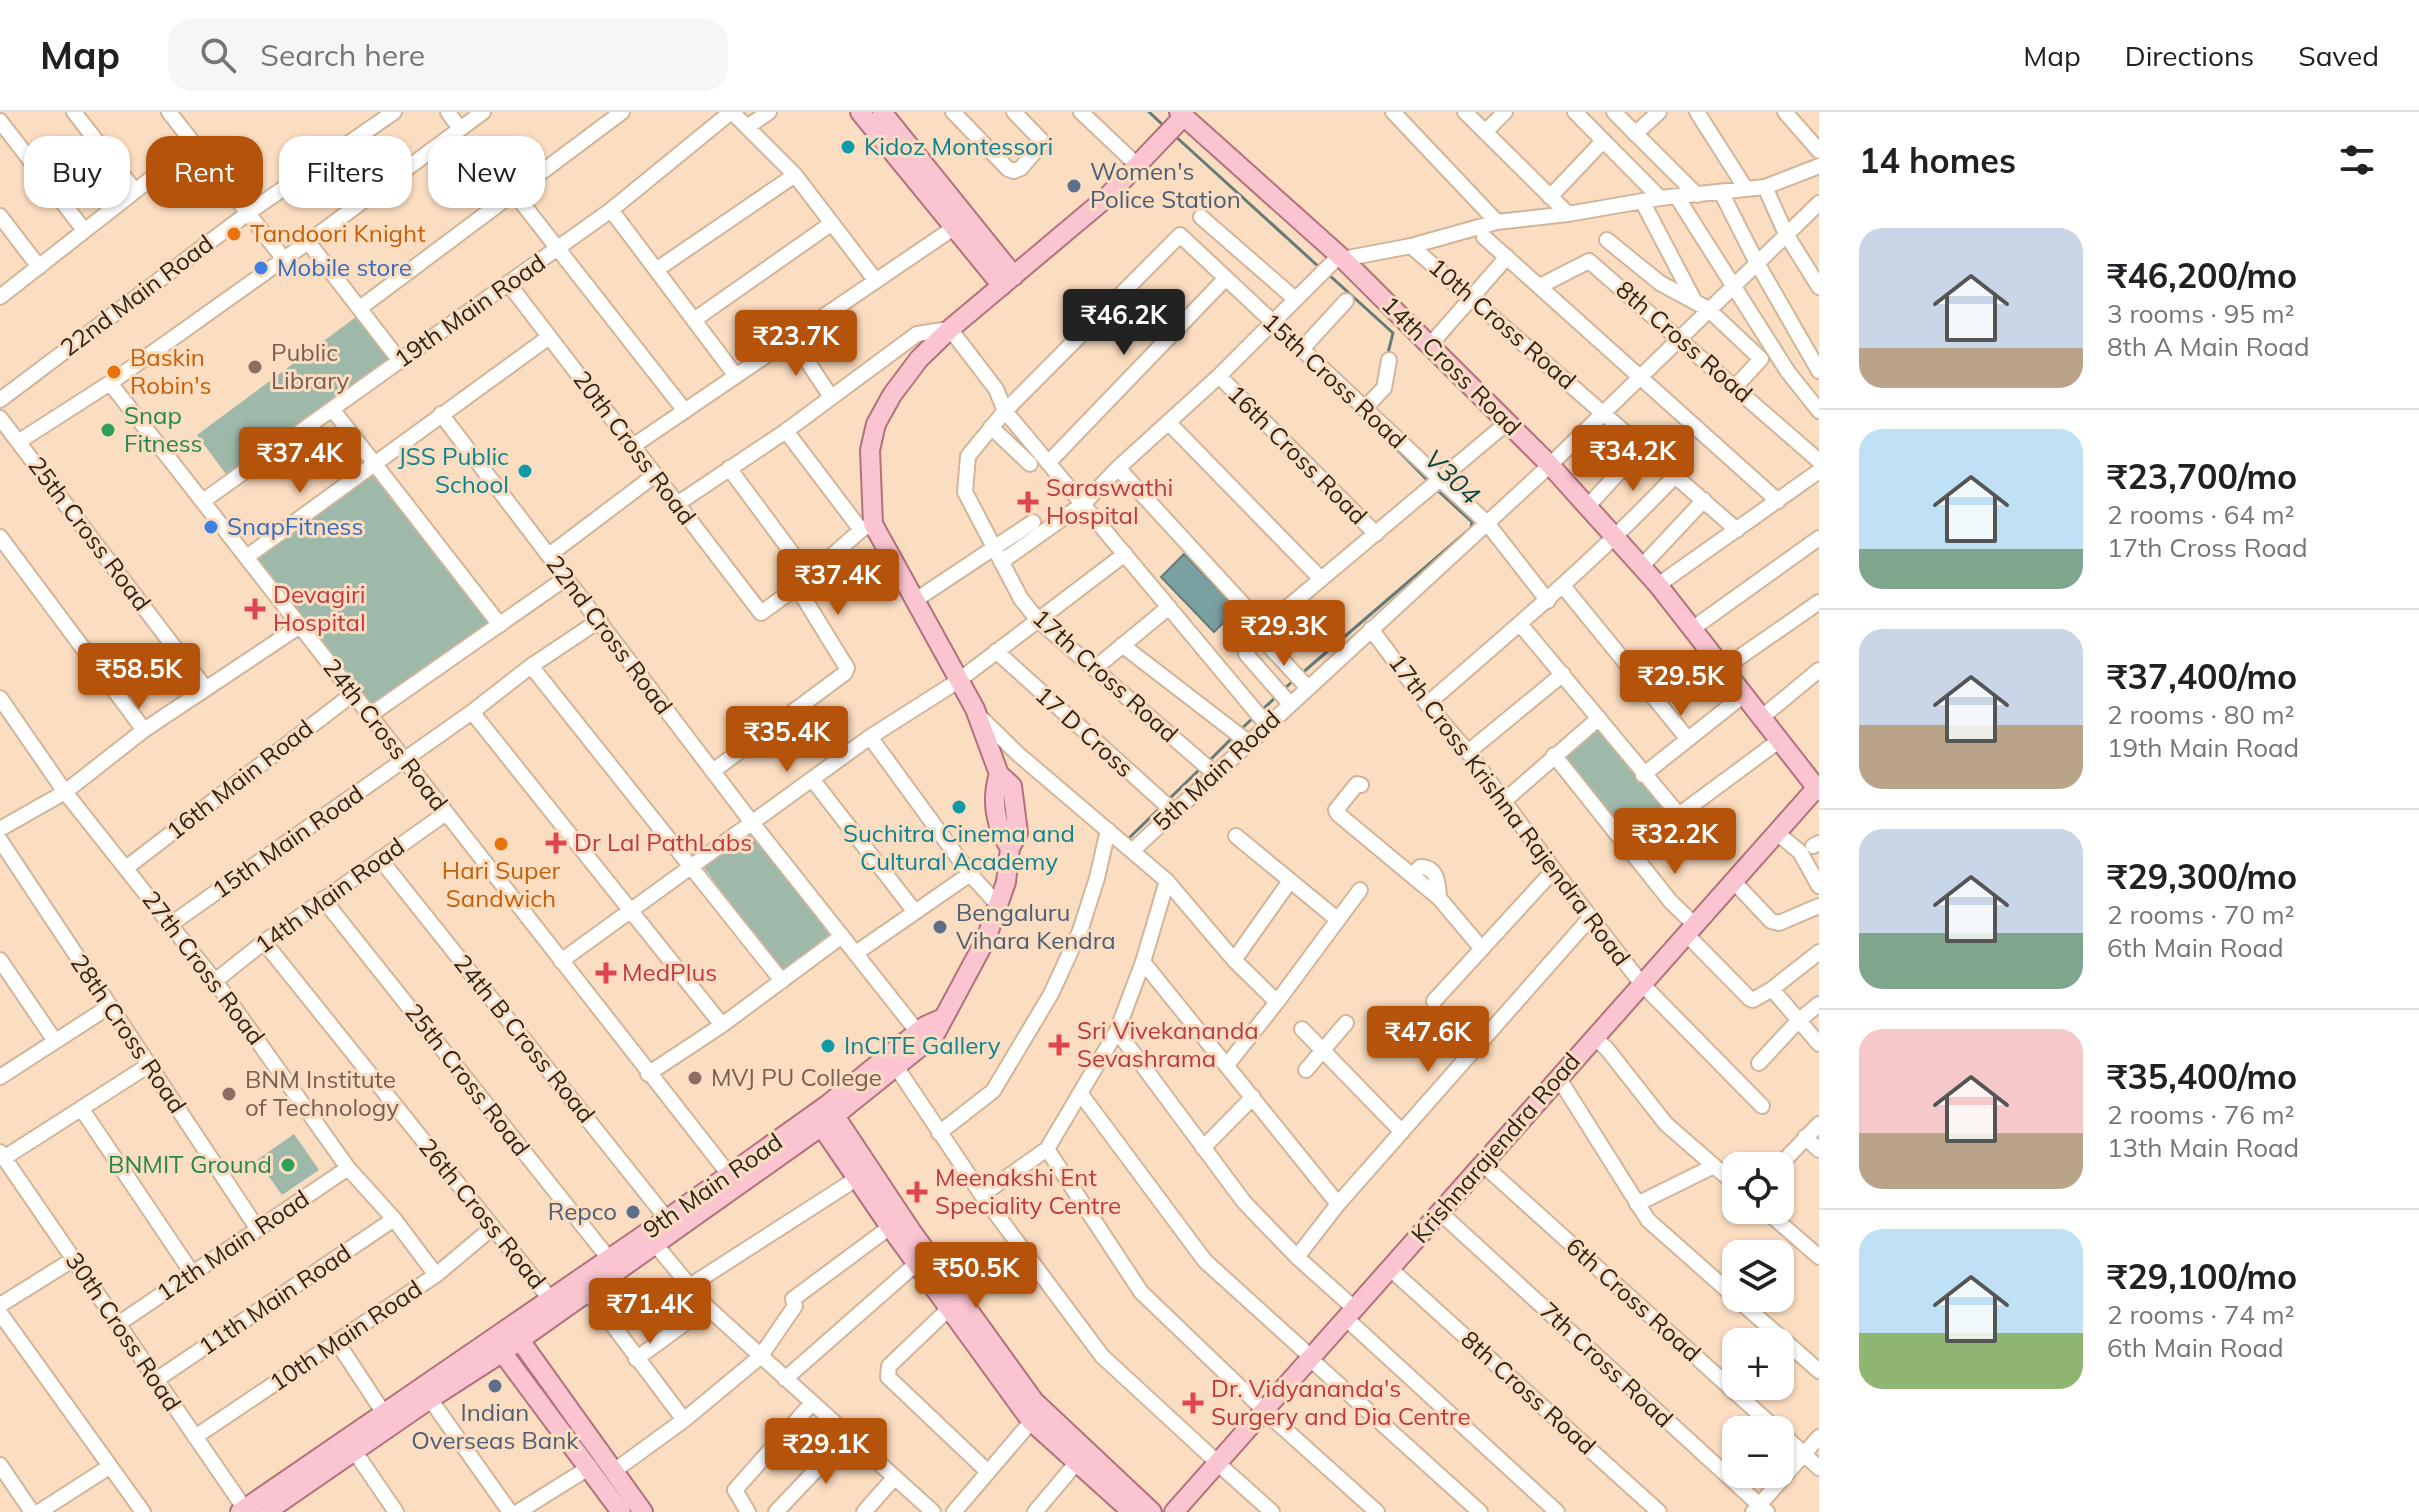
<!DOCTYPE html>
<html lang="en">
<head>
<meta charset="utf-8">
<style>
  :root { --surface:#fff; --page:#f6f6f6; --text:#202124; --muted:#757577; --line:#e0e0e0; --accent:#b45309 }
  body { margin:0; font-family:Mulish,sans-serif; background:var(--page); color:var(--text); height:100vh; display:flex; flex-direction:column; font-size:30px; white-space:nowrap }
  * { box-sizing:border-box; margin:0 }
  p { font-size:26px; color:var(--muted) }
  .icon { flex:none; width:44px; height:44px; fill:none; stroke:currentColor; stroke-width:2; stroke-linecap:round; stroke-linejoin:round }
  .map { position:relative; flex:1; overflow:hidden }
  .panel { display:flex; flex-direction:column; background:var(--surface); width:600px }
  .panel>* { flex:none }
  .top-card { position:absolute; left:24px; top:24px; width:760px; height:72px; display:flex; gap:16px }
  .controls { position:absolute; left:1722px; top:1040px; display:grid; gap:16px }
  .controls a { display:grid; place-items:center; width:72px; height:72px; border-radius:16px; background:var(--surface); box-shadow:0 2px 6px #0004; font-size:40px }
  .price { position:absolute; translate:-50% -68px; padding:0 18px; border-radius:8px; background:var(--accent); color:#fff; font-size:26px; line-height:52px; filter:drop-shadow(0 2px 4px #0008) }
  .price::after { content:''; position:absolute; left:50%; top:48px; width:24px; height:18px; margin-left:-12px; background:inherit; clip-path:polygon(0 0,100% 0,50% 100%) }
  .price.selected { background:#222; color:#fff }
  ul { padding:0; list-style:none }
  li { display:flex; align-items:center; gap:24px; height:200px; padding:0 40px }
  li+li { border-top:2px solid var(--line) }
  li span { display:grid; place-items:center; flex:none; width:224px; height:160px; border-radius:24px; color:#555 }
  li>.icon { margin-inline-start:auto }
  span .icon { width:96px; height:96px; fill:#fffc; stroke-width:1 }
  li b { font-size:34px }
  h2 { display:flex; justify-content:space-between; align-items:center; height:96px; padding:0 40px; font-size:34px }
  .chip { padding:0 28px; border-radius:24px; background:var(--surface); box-shadow:0 2px 6px #0004; font-size:28px; line-height:72px }
  .chip.selected { background:var(--accent); color:#fff }
  header { display:flex; align-items:center; gap:48px; box-sizing:border-box; height:112px; padding:0 40px; background:var(--surface); border-bottom:2px solid var(--line) }
  header strong { font-size:38px }
  nav { display:flex; gap:44px; margin-inline-start:auto; font-size:28px }
  .search { width:560px; height:72px; background:var(--page); display:flex; align-items:center; gap:20px; box-sizing:border-box; padding:0 28px; border-radius:24px; color:var(--muted); font-size:30px }
  main { display:flex; flex:1; min-height:0 }
  .map>svg:first-child { display:block }
  .green { fill:#9eb9aa }
  .water { fill:#7aa0a2; stroke:#647b79; stroke-width:2 }
  .lines { fill:none; stroke-linecap:round; stroke-linejoin:round }
  .stream { stroke:#647b79; stroke-width:3 }
  .minor-casing { stroke:#d1b59a; stroke-width:18 }
  .major-casing { stroke:#b1727c; stroke-width:22 }
  .minor { stroke:#fff; stroke-width:14 }
  .major { stroke:#fac4d1; stroke-width:18 }
  .culture-dot { fill:#0f9aa8; stroke:#fbddc1; stroke-width:3 }
  .service-dot { fill:#5c6f8a; stroke:#fbddc1; stroke-width:3 }
  .food-dot { fill:#e8710a; stroke:#fbddc1; stroke-width:3 }
  .shop-dot { fill:#3f7fe0; stroke:#fbddc1; stroke-width:3 }
  .education-dot { fill:#8d6e63; stroke:#fbddc1; stroke-width:3 }
  .leisure-dot { fill:#2e9e5b; stroke:#fbddc1; stroke-width:3 }
  .health-dot { fill:#e0444e; stroke:#fbddc1; stroke-width:3 }
  .labels { text-anchor:middle; stroke-width:6; stroke-linejoin:round; paint-order:stroke }
  .culture-label { font-size:24px; fill:#0d838f; stroke:#fbddc1; text-anchor:start }
  .service-label { font-size:24px; fill:#4e5e75; stroke:#fbddc1; text-anchor:start }
  .food-label { font-size:24px; fill:#c56008; stroke:#fbddc1; text-anchor:start }
  .shop-label { font-size:24px; fill:#366cbe; stroke:#fbddc1; text-anchor:start }
  .street-label { font-size:24px; fill:#2f2419; stroke:#fbddc1 }
  .education-label { font-size:24px; fill:#785e54; stroke:#fbddc1; text-anchor:start }
  .leisure-label { font-size:24px; fill:#27864d; stroke:#fbddc1; text-anchor:start }
  .health-label { font-size:24px; fill:#be3a42; stroke:#fbddc1; text-anchor:start }
  .water-label { font-size:26px; font-style:italic; fill:#094649; stroke:#fbddc1 }
</style>
</head>
<body>
<header>
<strong>Map</strong>
<div class="search"><svg class="icon" aria-label="search" viewBox="0 0 24 24"><circle cx="10" cy="10" r="6"/><path d="M15 15l6 6"/></svg>Search here</div>
<nav><a>Map</a><a>Directions</a><a>Saved</a></nav>
</header>
<main>
<div class="map">
<svg width="1819" height="1400" viewBox="0 0 1819 1400">
  <rect width="100%" height="100%" fill="#fbddc1"/>
  <path class="green" d="M356,205L388,247L228,365L197,323Z
    M375,353L493,509L371,600L254,444Z
    M1599,606L1677,705L1630,739L1554,643Z
    M750,717L831,825L783,860L702,753Z
    M294,1022L319,1058L282,1083L257,1048Z"/>
  <path class="water" d="M1184,442L1237,497L1214,520L1161,465Z"/>
  <g class="lines">
    <path class="stream" d="M1149,0L1165,15
      M1174,23L1319,155
      M1328,162L1393,221L1388,241
      M1379,319L1430,371
      M1301,562L1471,416L1472,410L1435,376
      M1283,578L1295,567
      M1263,597L1278,583
      M1239,619L1254,605
      M1208,650L1234,624
      M1167,689L1202,655
      M1127,728L1162,694"/>
    <defs>
      <path id="minor" d="M74,0L135,79
        M169,0L283,146
        M448,0L460,17
        M483,0L308,130L110,271L735,1070
        M732,0L795,63L876,169
        M953,0L1008,57L1014,59L1021,56L1043,30L1014,0
        M1081,0L1138,54
        M1393,0L1497,110
        M1465,0L1568,102
        M1575,0L1660,86
        M1614,0L1697,83
        M1697,0L1746,77
        M1785,0L1819,39
        M0,9L84,118
        M747,15L769,0
        M1485,20L1505,0
        M1635,22L1659,0
        M1765,75L1786,122L1819,175
        M1721,80L1757,151L1819,259
        M515,82L685,299
        M1550,85L1603,29
        M1677,85L1788,260L1819,299
        M1642,89L1694,188
        M611,98L736,264
        M0,104L39,155
        M1201,105L1294,186
        M1484,125L1778,389
        M1607,128L1660,171L1708,197L1761,247L1735,275
        M308,130L400,249
        M1411,134L1737,418
        M1343,147L1411,134L1497,110L1568,102L1660,86L1765,75L1819,54
        M656,158L795,63
        M508,171L761,501L797,475L861,418L873,412
        M1540,174L1589,149L1819,349
        M0,185L194,33
        M360,196L622,0
        M694,208L832,111
        M792,226L831,285
        M1430,233L1507,145
        M1301,238L1346,189
        M1219,264L1376,422
        M0,288L248,101L394,0
        M332,297L500,513
        M1364,297L1384,276L1389,248
        M441,302L753,712L924,928
        M0,306L206,577
        M1168,310L1320,466
        M991,315L1030,352
        M786,319L861,418
        M18,330L110,271
        M633,334L955,115
        M1048,351L1226,166
        M729,356L809,464
        M1118,356L1264,515
        M203,389L611,98L731,0
        M677,392L786,319L917,222L950,217L996,277L1005,299L1267,613
        M1588,394L1643,334
        M0,425L144,618
        M549,443L655,363
        M248,444L549,225
        M1001,450L1083,392L1118,356L1219,264L1339,144
        M1642,454L1704,388
        M1658,473L1819,359
        M1563,474L1687,626
        M914,489L1033,410
        M1520,512L1679,703
        M1371,517L1427,592L1468,640L1554,758L1641,871L1762,994
        M1692,517L1819,426
        M1257,521L1247,531L1246,542L1290,592
        M1122,533L1248,630
        M996,539L1173,699
        M531,554L782,869
        M1724,556L1819,490
        M1094,557L1169,495
        M1308,576L1257,521L1508,310
        M0,586L65,680L215,869L348,1056L394,1107L436,1163
        M1427,592C1513,518 1598,445 1676,363
        M472,600L722,913
        M370,603L566,466
        M978,603L1018,642L1167,769L1234,848L1277,890
        M1762,605L1819,558
        M870,625L970,762L999,794
        M1468,640L1563,562
        M1554,643L1671,790L1694,812
        M713,659L845,561L847,556L797,475
        M1214,661L1038,508L1021,487L965,380L968,344L1005,299L1180,123L1487,411L1548,489
        M1643,663L1745,582
        M812,667L915,800
        M1361,673L1357,672L1336,698L1338,702L1439,786L1482,837
        M1504,689L1599,606
        M0,717L65,680L144,618L300,514
        M1236,724L1338,808
        M1783,726L1800,740L1819,774
        M0,728L257,1116
        M1813,734L1819,731
        M1132,739L1550,353L1819,91
        M1630,739L1780,628
        M380,747L667,1107
        M126,756L354,581
        M1413,763L1420,755C1438,755 1438,772 1439,786
        M1739,775L1771,809L1779,811L1819,794
        M323,787L610,1148
        M171,812L472,600L531,554L600,508
        M1692,828L1750,887L1753,888L1772,877L1819,932
        M264,830L556,1194
        M856,841L970,762
        M0,848L55,929
        M1234,848L1290,769
        M561,849L870,625L958,569L1125,442
        M1143,850L1338,1092
        M215,869L264,830L446,701
        M1772,877L1819,840
        M1434,889L1554,758
        M1302,917L1402,1020
        M1117,919L1244,1090L1297,1145L1354,1196
        M1594,925L1607,937L1666,1012L1736,1073
        M1759,951L1798,909L1819,892
        M1227,953L1277,890L1360,778
        M897,956L982,1083L1102,1244L1217,1350
        M1306,958L1346,911
        M648,962L722,913L842,824
        M0,965L110,894
        M1563,973L1648,1108L1736,1186
        M1080,981L1205,1149L1311,1245
        M81,996L192,1161
        M939,1021L993,979L1051,882L1080,819L1097,766L1108,718
        M1805,1025L1819,1038
        M1203,1036L1253,985
        M1047,1037L1141,1180L1264,1298
        M0,1040L247,1400
        M4,1046L149,953
        M1779,1054L1819,1012
        M1488,1057L1777,1318
        M982,1083L1047,1037L1117,919L1143,850L1167,769
        M1637,1092L1714,1054
        M1765,1098L1819,1145
        M1446,1106L1767,1400
        M655,1132L707,1195L933,1400
        M1297,1145L1338,1092L1591,805
        M1396,1162L1659,1400
        M688,1175L856,1067
        M588,1180L684,1308
        M1736,1186L1819,1259
        M957,1189L889,1254L888,1265L988,1360
        M0,1193L74,1147
        M0,1201L143,1400
        M118,1212L348,1056
        M1352,1212L1557,1400
        M337,1230L383,1300
        M636,1247L707,1195
        M1316,1252L1480,1400
        M785,1267L917,1151
        M156,1268L394,1107
        M430,1287L510,1400
        M1270,1304L1377,1400
        M1780,1320L1819,1356
        M195,1325L436,1163L492,1116
        M355,1340L396,1400
        M0,1353L32,1400
        M1224,1357L1272,1400
        M614,1359L684,1308L760,1245L795,1194L793,1187L890,1115
        M39,1400L109,1355
        M518,1400L590,1355
        M748,1400L735,1378L812,1291
        M776,1400L849,1323
        M864,1400L895,1365
        M954,1400L1036,1304
        M1035,1400L1077,1350
        M1753,1400L1819,1325"/>
      <path id="major" d="M860,0L1002,174
        M882,0L1014,164
        M1179,0L1343,147L1550,353L1658,473L1819,679
        M999,662C991,687 995,714 1010,736
        M829,995L912,1120L1034,1289L1152,1400
        M815,1005L890,1115L1031,1309L1132,1400
        M514,1220L643,1400
        M496,1232L621,1400
        M240,1400L667,1107L827,993L925,914L943,906
        M266,1400L427,1289L503,1240L822,1014L934,924L986,827L1006,770L1010,736L1018,721L1012,674L999,662L975,597L873,412L870,338L876,312L892,283L919,247L950,217L1106,86L1184,4
        M1174,1400L1819,673"/>
    </defs>
    <use href="#minor" class="minor-casing"/>
    <use href="#major" class="major-casing"/>
    <use href="#minor" class="minor"/>
    <use href="#major" class="major"/>
  </g>
  <g class="culture-dot">
    <circle cx="848" cy="35" r="8"/>
    <circle cx="525" cy="359" r="8"/>
    <circle cx="959" cy="695" r="8"/>
    <circle cx="828" cy="934" r="8"/>
  </g>
  <g class="service-dot">
    <circle cx="1074" cy="74" r="8"/>
    <circle cx="940" cy="815" r="8"/>
    <circle cx="633" cy="1100" r="8"/>
    <circle cx="495" cy="1274" r="8"/>
  </g>
  <g class="food-dot">
    <circle cx="234" cy="122" r="8"/>
    <circle cx="114" cy="260" r="8"/>
    <circle cx="501" cy="732" r="8"/>
  </g>
  <g class="shop-dot">
    <circle cx="261" cy="156" r="8"/>
    <circle cx="211" cy="415" r="8"/>
  </g>
  <g class="education-dot">
    <circle cx="255" cy="255" r="8"/>
    <circle cx="695" cy="966" r="8"/>
    <circle cx="229" cy="982" r="8"/>
  </g>
  <g class="leisure-dot">
    <circle cx="108" cy="318" r="8"/>
    <circle cx="288" cy="1053" r="8"/>
  </g>
  <g class="health-dot">
    <path d="M1024 378h8v8h8v8h-8v8h-8v-8h-8v-8h8z"/>
    <path d="M251 485h8v8h8v8h-8v8h-8v-8h-8v-8h8z"/>
    <path d="M552 719h8v8h8v8h-8v8h-8v-8h-8v-8h8z"/>
    <path d="M602 849h8v8h8v8h-8v8h-8v-8h-8v-8h8z"/>
    <path d="M1055 921h8v8h8v8h-8v8h-8v-8h-8v-8h8z"/>
    <path d="M913 1068h8v8h8v8h-8v8h-8v-8h-8v-8h8z"/>
    <path d="M1189 1279h8v8h8v8h-8v8h-8v-8h-8v-8h8z"/>
  </g>
  <g class="labels">
    <g class="culture-label">
      <text x="864" y="43">Kidoz Montessori</text>
      <text x="509" y="353" text-anchor="end">JSS Public<tspan x="509" dy="28">School</tspan></text>
      <text x="959" y="730" text-anchor="middle">Suchitra Cinema and<tspan x="959" dy="28">Cultural Academy</tspan></text>
      <text x="844" y="942">InCITE Gallery</text>
    </g>
    <g class="service-label">
      <text x="1090" y="68">Women's<tspan x="1090" dy="28">Police Station</tspan></text>
      <text x="956" y="809">Bengaluru<tspan x="956" dy="28">Vihara Kendra</tspan></text>
      <text x="617" y="1108" text-anchor="end">Repco</text>
      <text x="495" y="1309" text-anchor="middle">Indian<tspan x="495" dy="28">Overseas Bank</tspan></text>
    </g>
    <g class="food-label">
      <text x="250" y="130">Tandoori Knight</text>
      <text x="130" y="254">Baskin<tspan x="130" dy="28">Robin's</tspan></text>
      <text x="501" y="767" text-anchor="middle">Hari Super<tspan x="501" dy="28">Sandwich</tspan></text>
    </g>
    <g class="shop-label">
      <text x="277" y="164">Mobile store</text>
      <text x="227" y="423">SnapFitness</text>
    </g>
    <g class="street-label">
      <text transform="translate(137 184) rotate(-37)" y="8">22nd Main Road</text>
      <text transform="translate(470 199) rotate(-35)" y="8">19th Main Road</text>
      <text transform="translate(1502 212) rotate(41)" y="8">10th Cross Road</text>
      <text transform="translate(1684 230) rotate(41)" y="8">8th Cross Road</text>
      <text transform="translate(1451 254) rotate(45)" y="8">14th Cross Road</text>
      <text transform="translate(1334 269) rotate(43)" y="8">15th Cross Road</text>
      <text transform="translate(634 336) rotate(53)" y="8">20th Cross Road</text>
      <text transform="translate(1297 343) rotate(45)" y="8">16th Cross Road</text>
      <text transform="translate(89 422) rotate(53)" y="8">25th Cross Road</text>
      <text transform="translate(609 523) rotate(53)" y="8">22nd Cross Road</text>
      <text transform="translate(1105 564) rotate(42)" y="8">17th Cross Road</text>
      <text transform="translate(1084 620) rotate(42)" y="8">17 D Cross</text>
      <text transform="translate(385 623) rotate(52)" y="8">24th Cross Road</text>
      <text transform="translate(1217 659) rotate(-43)" y="8">5th Main Road</text>
      <text transform="translate(240 668) rotate(-38)" y="8">16th Main Road</text>
      <text transform="translate(1509 698) rotate(53)" y="8">17th Cross Krishna Rajendra Road</text>
      <text transform="translate(288 730) rotate(-35)" y="8">15th Main Road</text>
      <text transform="translate(330 784) rotate(-36)" y="8">14th Main Road</text>
      <text transform="translate(203 856) rotate(53)" y="8">27th Cross Road</text>
      <text transform="translate(128 922) rotate(56)" y="8">28th Cross Road</text>
      <text transform="translate(524 927) rotate(51)" y="8">24th B Cross Road</text>
      <text transform="translate(467 968) rotate(52)" y="8">25th Cross Road</text>
      <text transform="translate(1496 1036) rotate(-49)" y="8">Krishnarajendra Road</text>
      <text transform="translate(713 1074) rotate(-35)" y="8">9th Main Road</text>
      <text transform="translate(482 1102) rotate(51)" y="8">26th Cross Road</text>
      <text transform="translate(233 1134) rotate(-34)" y="8">12th Main Road</text>
      <text transform="translate(275 1188) rotate(-34)" y="8">11th Main Road</text>
      <text transform="translate(1633 1188) rotate(42)" y="8">6th Cross Road</text>
      <text transform="translate(123 1220) rotate(56)" y="8">30th Cross Road</text>
      <text transform="translate(346 1224) rotate(-34)" y="8">10th Main Road</text>
      <text transform="translate(1606 1253) rotate(43)" y="8">7th Cross Road</text>
      <text transform="translate(1528 1281) rotate(42)" y="8">8th Cross Road</text>
    </g>
    <g class="education-label">
      <text x="271" y="249">Public<tspan x="271" dy="28">Library</tspan></text>
      <text x="711" y="974">MVJ PU College</text>
      <text x="245" y="976">BNM Institute<tspan x="245" dy="28">of Technology</tspan></text>
    </g>
    <g class="leisure-label">
      <text x="124" y="312">Snap<tspan x="124" dy="28">Fitness</tspan></text>
      <text x="272" y="1061" text-anchor="end">BNMIT Ground</text>
    </g>
    <g class="health-label">
      <text x="1046" y="384">Saraswathi<tspan x="1046" dy="28">Hospital</tspan></text>
      <text x="273" y="491">Devagiri<tspan x="273" dy="28">Hospital</tspan></text>
      <text x="574" y="739">Dr Lal PathLabs</text>
      <text x="622" y="869">MedPlus</text>
      <text x="1077" y="927">Sri Vivekananda<tspan x="1077" dy="28">Sevashrama</tspan></text>
      <text x="935" y="1074">Meenakshi Ent<tspan x="935" dy="28">Speciality Centre</tspan></text>
      <text x="1211" y="1285">Dr. Vidyananda's<tspan x="1211" dy="28">Surgery and Dia Centre</tspan></text>
    </g>
    <g class="water-label">
      <text transform="translate(1452 365) rotate(44)" y="9">V304</text>
    </g>
  </g>
</svg>
<div class="controls">
<a><svg class="icon" aria-label="locate" viewBox="0 0 24 24"><circle cx="12" cy="12" r="6"/><path d="M12 2v4M12 18v4M2 12h4M18 12h4"/></svg></a>
<a><svg class="icon" aria-label="layers" viewBox="0 0 24 24"><path d="M12 4l9 5-9 5-9-5zM3 14l9 5 9-5"/></svg></a>
<a>+</a>
<a>−</a>
</div>
<b class="price selected" style="left:1124px;top:245px">₹46.2K</b>
<b class="price" style="left:796px;top:266px">₹23.7K</b>
<b class="price" style="left:1633px;top:381px">₹34.2K</b>
<b class="price" style="left:300px;top:383px">₹37.4K</b>
<b class="price" style="left:838px;top:505px">₹37.4K</b>
<b class="price" style="left:1284px;top:556px">₹29.3K</b>
<b class="price" style="left:139px;top:599px">₹58.5K</b>
<b class="price" style="left:1681px;top:606px">₹29.5K</b>
<b class="price" style="left:787px;top:662px">₹35.4K</b>
<b class="price" style="left:1675px;top:764px">₹32.2K</b>
<b class="price" style="left:1428px;top:962px">₹47.6K</b>
<b class="price" style="left:976px;top:1198px">₹50.5K</b>
<b class="price" style="left:650px;top:1234px">₹71.4K</b>
<b class="price" style="left:826px;top:1374px">₹29.1K</b>
<div class="top-card">
<a class="chip">Buy</a>
<a class="chip selected">Rent</a>
<a class="chip">Filters</a>
<a class="chip">New</a>
</div>
</div>
<section class="panel">
<h2>14 homes<svg class="icon" aria-label="filters" viewBox="0 0 24 24"><path d="M4 7h16M4 17h16"/><circle cx="9" cy="7" r="2"/><circle cx="15" cy="17" r="2"/></svg></h2>
<ul>
<li><span style="background:linear-gradient(#c9d6e8 75%,#b9a48a 0)"><svg class="icon" aria-label="home" viewBox="0 0 24 24"><path d="M3 11l9-7 9 7M6 9v11h12V9"/></svg></span><div><b>₹46,200/mo</b><p>3 rooms · 95 m²</p><p>8th A Main Road</p></div></li>
<li><span style="background:linear-gradient(#bfe0f5 75%,#7fa58c 0)"><svg class="icon" aria-label="home" viewBox="0 0 24 24"><path d="M3 11l9-7 9 7M6 9v11h12V9"/></svg></span><div><b>₹23,700/mo</b><p>2 rooms · 64 m²</p><p>17th Cross Road</p></div></li>
<li><span style="background:linear-gradient(#c9d6e8 60%,#b9a48a 0)"><svg class="icon" aria-label="home" viewBox="0 0 24 24"><path d="M3 11l9-7 9 7M6 9v11h12V9"/></svg></span><div><b>₹37,400/mo</b><p>2 rooms · 80 m²</p><p>19th Main Road</p></div></li>
<li><span style="background:linear-gradient(#c9d6e8 65%,#7fa58c 0)"><svg class="icon" aria-label="home" viewBox="0 0 24 24"><path d="M3 11l9-7 9 7M6 9v11h12V9"/></svg></span><div><b>₹29,300/mo</b><p>2 rooms · 70 m²</p><p>6th Main Road</p></div></li>
<li><span style="background:linear-gradient(#f6c9c9 65%,#b9a48a 0)"><svg class="icon" aria-label="home" viewBox="0 0 24 24"><path d="M3 11l9-7 9 7M6 9v11h12V9"/></svg></span><div><b>₹35,400/mo</b><p>2 rooms · 76 m²</p><p>13th Main Road</p></div></li>
<li><span style="background:linear-gradient(#bfe0f5 65%,#8fb573 0)"><svg class="icon" aria-label="home" viewBox="0 0 24 24"><path d="M3 11l9-7 9 7M6 9v11h12V9"/></svg></span><div><b>₹29,100/mo</b><p>2 rooms · 74 m²</p><p>6th Main Road</p></div></li>
</ul>
</section>
</main>
</body>
</html>
